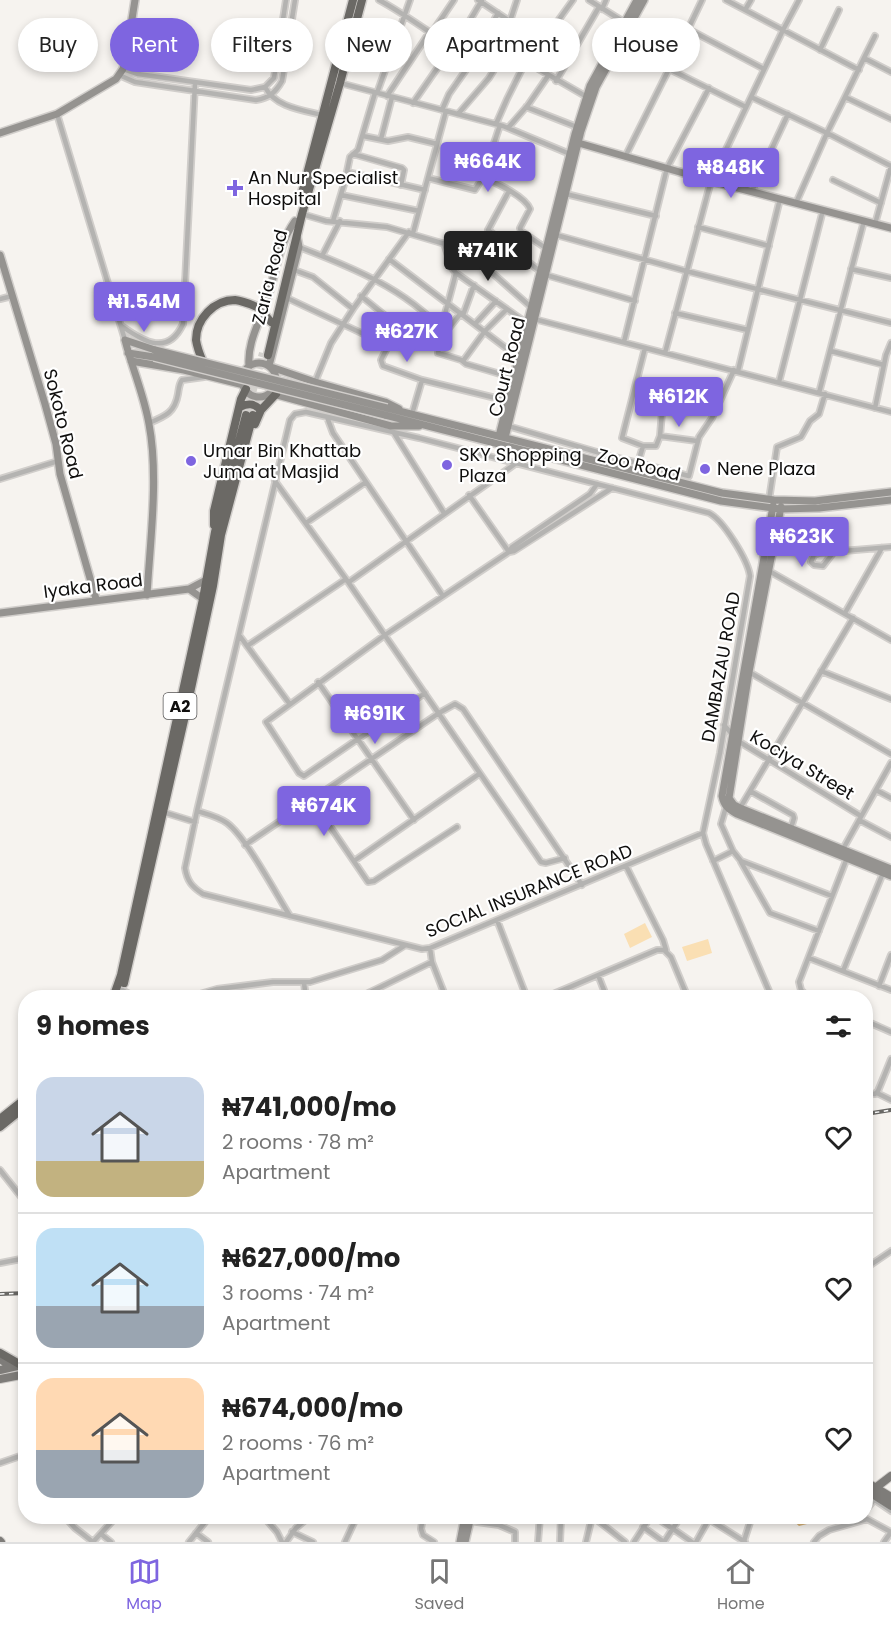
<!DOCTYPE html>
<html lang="en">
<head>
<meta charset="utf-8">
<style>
  :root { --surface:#fff; --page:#f6f6f6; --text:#222; --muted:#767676; --line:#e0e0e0; --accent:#7e65e0 }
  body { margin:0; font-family:Poppins,sans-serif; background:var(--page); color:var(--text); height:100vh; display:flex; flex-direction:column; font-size:22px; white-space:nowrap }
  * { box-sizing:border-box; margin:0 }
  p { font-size:20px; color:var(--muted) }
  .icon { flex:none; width:33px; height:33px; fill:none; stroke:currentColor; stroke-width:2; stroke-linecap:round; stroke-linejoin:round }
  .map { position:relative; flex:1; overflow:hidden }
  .side { position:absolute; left:18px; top:990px; width:855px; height:534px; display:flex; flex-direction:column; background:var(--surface); border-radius:24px; box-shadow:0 3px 9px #0003 }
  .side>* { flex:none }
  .guide { position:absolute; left:18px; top:18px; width:855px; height:54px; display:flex; gap:12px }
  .price { position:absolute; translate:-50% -51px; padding:0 14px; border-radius:6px; background:var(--accent); color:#fff; font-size:20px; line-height:39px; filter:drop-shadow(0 2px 3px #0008) }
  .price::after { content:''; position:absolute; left:50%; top:36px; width:18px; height:14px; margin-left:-9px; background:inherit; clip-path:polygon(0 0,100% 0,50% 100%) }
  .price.current { background:#222; color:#fff }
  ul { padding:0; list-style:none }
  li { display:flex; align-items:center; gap:18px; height:150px; padding:0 18px }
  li+li { border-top:2px solid var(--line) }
  li span { display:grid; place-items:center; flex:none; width:168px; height:120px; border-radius:18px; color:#555 }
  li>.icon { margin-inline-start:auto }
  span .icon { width:72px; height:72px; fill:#fffc; stroke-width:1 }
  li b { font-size:26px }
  h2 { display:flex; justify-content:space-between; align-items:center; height:72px; padding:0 18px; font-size:26px }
  .chip { padding:0 21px; border-radius:27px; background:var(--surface); box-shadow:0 3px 9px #0003; font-size:21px; line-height:54px }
  .chip.current { background:var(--accent); color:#fff }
  .tabs { display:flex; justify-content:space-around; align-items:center; height:84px; border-top:2px solid var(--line); background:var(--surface); font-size:16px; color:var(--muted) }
  .tabs a { display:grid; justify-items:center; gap:3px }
  .tabs .current { color:var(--accent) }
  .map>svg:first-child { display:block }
  .green { fill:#fadfb3 }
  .water { fill:#d7b276 }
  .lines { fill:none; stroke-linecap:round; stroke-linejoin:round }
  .highway-tunnel { stroke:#d3d1cd; stroke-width:8; stroke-dasharray:8 4; stroke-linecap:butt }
  .street-casing { stroke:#d1cecb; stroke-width:8 }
  .secondary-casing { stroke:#d1cecb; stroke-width:10 }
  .primary-casing { stroke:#d1cecb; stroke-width:10 }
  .highway-casing { stroke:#d1cecb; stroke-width:11 }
  .street { stroke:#b4b3b1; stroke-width:4.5 }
  .secondary { stroke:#959390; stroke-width:7 }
  .primary { stroke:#7e7c79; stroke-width:8 }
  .highway { stroke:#6b6965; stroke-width:8 }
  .rail-casing { stroke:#696865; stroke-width:4 }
  .rail { stroke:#fff; stroke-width:1.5; stroke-dasharray:4.5; stroke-linecap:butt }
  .secondary-bridge-casing { stroke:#d1cecb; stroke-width:10; stroke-linecap:butt }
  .secondary-bridge { stroke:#959390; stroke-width:7 }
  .poi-dot { fill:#7e65e0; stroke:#fff; stroke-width:2 }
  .labels { text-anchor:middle; stroke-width:4.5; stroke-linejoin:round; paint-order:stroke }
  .shield { fill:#fff; stroke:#575656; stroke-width:1.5 }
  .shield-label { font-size:16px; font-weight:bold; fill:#0f0e0d }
  .poi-label { font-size:18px; fill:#0f0e0d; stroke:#fff; text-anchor:start }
  .street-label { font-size:18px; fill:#0f0e0d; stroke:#fff }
</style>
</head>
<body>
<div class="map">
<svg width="891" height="1542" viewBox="0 0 891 1542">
  <rect width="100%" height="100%" fill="#f6f3ef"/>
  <path class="green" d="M645,923L652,937L630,948L624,934Z
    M708,939L712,953L687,961L682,947Z"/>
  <path class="water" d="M789,1517V1516L846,1517L839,1520L831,1518L799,1526Z"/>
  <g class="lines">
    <path class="highway-tunnel" d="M254,412L261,381
      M246,415L263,353"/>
    <defs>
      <path id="street" d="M379,0C412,18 440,41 473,60
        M589,0L624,22
        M702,0L669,69L746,107
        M726,0L783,30L799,0
        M602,9L606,0
        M745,10L751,0
        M510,21L517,0
        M466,27L587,97
        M688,29L764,69
        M431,34L454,0
        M820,50L839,10
        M864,58L875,36
        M527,64L573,0
        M123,69L138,74L251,90L265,87L274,78L286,0
        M119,75L135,82L256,100C269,98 275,93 282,81L295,0
        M556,81L599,7
        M340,83L503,126L570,154
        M265,87C275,107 302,110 322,115
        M377,93L410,0
        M387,96L429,33
        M751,97L827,133L796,203
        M845,97L864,58L891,72
        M413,103L466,27L482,0
        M526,107L577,127
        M442,110L449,94L473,60L498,13
        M57,114L125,340
        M458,114L489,78L520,28L478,0
        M496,124L507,99L525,63
        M508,128L528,105L548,76
        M363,136L388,141L408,137L437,144
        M381,139L392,97
        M353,154L402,168L404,170L401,185
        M625,157L669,69
        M891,166L827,133L845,97L891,119
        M347,172L425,190
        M483,177C496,183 525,196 530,209L520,228L521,231L547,249
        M428,178L475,190L483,177L500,125
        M833,180L881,203
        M509,191L488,230L541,272
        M752,191L788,114
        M566,194L656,216
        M341,195L419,211
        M302,214L326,221L387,227L462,249L472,255L532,308
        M333,221L345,181L350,157L358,150L375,93
        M875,224L891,166
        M698,227L769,246
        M413,233L446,111
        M556,235L686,271L891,323
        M444,243L452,268L456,273L528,324
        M299,247C351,267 406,289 443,331L438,353L461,360L466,364L514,378
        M322,256L340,221
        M389,259L519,358
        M851,269L891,278
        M294,270L313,277L353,309
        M546,275L635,301
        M361,296L398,326L381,360L383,366L422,380L508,401
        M287,298L389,346
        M0,299L12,296
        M675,313L748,330
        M463,315L474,285
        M534,319L891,412
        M475,324L496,301
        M123,327C144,342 168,356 183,324L195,83
        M441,329L456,273
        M444,334L461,313
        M624,342L667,168L709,88
        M645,348L622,438L643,446H656L660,436L663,400
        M831,351L884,365
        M665,353L711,181L783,30L859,70
        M463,361L485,331L507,309
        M738,371L780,199
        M315,382L331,343L353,309L409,232
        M779,382L823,210
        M819,393L864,221
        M875,408L886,355L891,343
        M412,414L422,380
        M327,417L333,433L443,596
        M149,423C166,416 175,412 178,394C179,388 179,384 182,380L204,377
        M508,426L614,457L689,476
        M394,433L444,513
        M660,436L697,441
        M638,463L643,446
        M689,476L699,437L712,418L734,370
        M0,479L58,461
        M275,481L346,579L541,862L546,863L565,858
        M469,495L509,552
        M769,500L777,447L801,437L810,421L819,414L825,394
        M306,523L366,482
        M509,552L512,547L590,494L597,484
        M833,553L823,566L814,565L811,562L814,555L819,553L891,547
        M769,571L891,640
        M349,582L515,464
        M845,613L882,548
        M239,635L289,703
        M247,646L346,579
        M821,671L891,699
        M749,672L891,754
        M318,682L414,820
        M425,693L304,776L299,773L266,722L385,635L509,552L514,551L612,488
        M724,725L738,741L861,816
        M876,790L891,798
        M750,791L793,815L794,818L791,828
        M312,800L368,882L374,881L457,827
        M726,807L721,824L733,851L741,861L832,896
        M740,808L853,618
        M197,811C207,814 219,817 227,823C246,837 276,894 290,916
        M163,812L195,822
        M859,820L891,837
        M703,833L430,948L422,949L203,894C192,887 187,881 185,868L197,811L290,420L295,414L306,412L419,438L709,513C723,520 748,560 750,576L720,753L703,833L706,844L772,998
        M245,845L439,713L455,704L463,709L582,885
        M843,849L891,763
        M354,861L479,774
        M713,861L733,851
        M741,862L770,913L819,931
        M626,866L663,940L666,950
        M497,920L527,998
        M430,948L432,962L446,998
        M809,958L891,990
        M843,971L883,873
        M598,975L607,998
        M304,983L306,998
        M879,986L891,955
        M122,990L137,998
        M186,998L217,989L273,982H310L382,960L404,946
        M358,998L432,962
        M544,998L657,950H664L671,957L688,998
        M809,998L801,990L799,982L847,858
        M866,1021L891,1032
        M866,1093L875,1094L878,1091L891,1059
        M877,1093L891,1100
        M0,1170L26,1203
        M0,1263L26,1258
        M866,1268L891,1251
        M0,1463L26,1454
        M866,1494L891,1511
        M866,1510L874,1500
        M64,1516L75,1528L93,1542
        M263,1516L277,1532L282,1542
        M423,1516L421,1529L423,1535L434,1542
        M592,1516L625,1542
        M654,1516L692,1542
        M704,1516L745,1542
        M470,1521L499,1525L515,1532V1542
        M643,1527L664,1542
        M292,1532L313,1542
        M196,1533L208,1542
        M101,1534L111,1542
        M744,1541L752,1516
        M93,1542L117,1516
        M189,1542L210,1516
        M286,1542L296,1528L310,1516
        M345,1542L357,1516
        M538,1542L540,1516
        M560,1542L561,1516
        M586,1542L592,1517
        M634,1542L651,1516
        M664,1542L681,1516
        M696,1542L709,1519
        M814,1542L819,1536L829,1530L867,1519L891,1532
        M884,1542L891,1532"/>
      <path id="secondary" d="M0,133L57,114L116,79L123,69L126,57L135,0
        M575,142L711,181L891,228
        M0,255L45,404L56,444L60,474L96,599
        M125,340C132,368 144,395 149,424C159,477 150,541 147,595
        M125,340L155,350
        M128,353L154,357
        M131,361L184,370L244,385
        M242 380a17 17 0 1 1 34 0a17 17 0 1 1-34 0Z
        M249,366C247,342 260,322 267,299C277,270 277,247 295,221
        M269,366L299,247L297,236
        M271,367L315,382L385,402L399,409
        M270,393L391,426H419
        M387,408L722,493L774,500L815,501L891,492
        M385,415L721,501L780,509L819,508L891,500
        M499,436L575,134L590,86L637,0
        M505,438L581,131L596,87L644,0
        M773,506L722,796C724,806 729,810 737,814L891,876
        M781,507L749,672L729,798L734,805L740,808L891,869
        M189,589L203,599
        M0,613L189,589L208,579
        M460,1542L465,1516
        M465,1542L471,1516"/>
      <path id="primary" d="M0,1359L12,1367
        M0,1370L26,1364
        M0,1379L26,1374
        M866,1482L891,1497
        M874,1489L891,1476
        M866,1490L891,1506
        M0,1541L1,1542"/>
      <path id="highway" d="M301,197L353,0
        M265,315L271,322
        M268,355L302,214L340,83L362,0
        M203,362C200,355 197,347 196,340C196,319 214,300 235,300C243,301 250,304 257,307
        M240,407C248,403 254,403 261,410
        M255,424L261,410L276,394
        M214,525V511L241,399L246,389
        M124,983L187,707L213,586L221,535L253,415
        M113,998L121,975L203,599L215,532L246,415
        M0,1119L26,1098
        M0,1127L26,1106
        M0,1353L21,1365"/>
    </defs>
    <use href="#street" class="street-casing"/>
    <use href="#secondary" class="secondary-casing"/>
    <use href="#primary" class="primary-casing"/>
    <use href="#highway" class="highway-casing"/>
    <use href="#street" class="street"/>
    <use href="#secondary" class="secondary"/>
    <use href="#primary" class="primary"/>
    <use href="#highway" class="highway"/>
    <defs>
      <path id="rail" d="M866,1114L891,1110
        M0,1294L26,1293"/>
    </defs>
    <use href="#rail" class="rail-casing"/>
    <use href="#rail" class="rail"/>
    <defs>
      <path id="secondary-bridge" d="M155,350L387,408
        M154,357L385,415"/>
    </defs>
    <use href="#secondary-bridge" class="secondary-bridge-casing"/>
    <use href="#secondary-bridge" class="secondary-bridge"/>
  </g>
  <g class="poi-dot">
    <path d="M232 179h6v6h6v6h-6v6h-6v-6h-6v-6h6z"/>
    <circle cx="191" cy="461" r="6"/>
    <circle cx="447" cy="465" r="6"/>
    <circle cx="705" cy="469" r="6"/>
  </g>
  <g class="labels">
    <rect class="shield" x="163.5" y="693" width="33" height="26" rx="4.5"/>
    <g class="shield-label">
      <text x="180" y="712">A2</text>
    </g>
    <g class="poi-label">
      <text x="248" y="184">An Nur Specialist<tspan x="248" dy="21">Hospital</tspan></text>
      <text x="203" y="457">Umar Bin Khattab<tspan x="203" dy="21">Juma'at Masjid</tspan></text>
      <text x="459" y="461">SKY Shopping<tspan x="459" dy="21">Plaza</tspan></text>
      <text x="717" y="475">Nene Plaza</text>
    </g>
    <g class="street-label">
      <text transform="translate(270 277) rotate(-76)" y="6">Zaria Road</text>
      <text transform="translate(507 367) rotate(-76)" y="6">Court Road</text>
      <text transform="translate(63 424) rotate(76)" y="6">Sokoto Road</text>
      <text transform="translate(639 465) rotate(14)" y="6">Zoo Road</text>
      <text transform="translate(93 586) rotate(-7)" y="6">Iyaka Road</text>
      <text transform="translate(721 667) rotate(-80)" y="6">DAMBAZAU ROAD</text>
      <text transform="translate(802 765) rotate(31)" y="6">Kociya Street</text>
      <text transform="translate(529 891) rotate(-22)" y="6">SOCIAL INSURANCE ROAD</text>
    </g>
  </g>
</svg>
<b class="price" style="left:488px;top:193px">₦664K</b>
<b class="price" style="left:731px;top:199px">₦848K</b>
<b class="price current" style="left:488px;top:282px">₦741K</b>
<b class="price" style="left:144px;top:333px">₦1.54M</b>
<b class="price" style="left:407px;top:363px">₦627K</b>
<b class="price" style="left:679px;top:428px">₦612K</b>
<b class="price" style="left:802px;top:568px">₦623K</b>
<b class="price" style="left:375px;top:745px">₦691K</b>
<b class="price" style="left:324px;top:837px">₦674K</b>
<div class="guide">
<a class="chip">Buy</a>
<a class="chip current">Rent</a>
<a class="chip">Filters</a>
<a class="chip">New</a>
<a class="chip">Apartment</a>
<a class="chip">House</a>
</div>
<section class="side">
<h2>9 homes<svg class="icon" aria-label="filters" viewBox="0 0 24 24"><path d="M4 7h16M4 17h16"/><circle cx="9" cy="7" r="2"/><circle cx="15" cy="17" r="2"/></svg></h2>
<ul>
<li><span style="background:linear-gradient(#c9d6e8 70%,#c2b280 0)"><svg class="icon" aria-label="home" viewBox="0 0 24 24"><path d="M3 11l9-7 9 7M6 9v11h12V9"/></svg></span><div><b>₦741,000/mo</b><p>2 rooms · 78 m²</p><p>Apartment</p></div><svg class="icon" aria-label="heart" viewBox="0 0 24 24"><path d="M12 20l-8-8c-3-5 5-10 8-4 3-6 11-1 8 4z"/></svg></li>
<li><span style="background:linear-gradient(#bfe0f5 65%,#9aa5b1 0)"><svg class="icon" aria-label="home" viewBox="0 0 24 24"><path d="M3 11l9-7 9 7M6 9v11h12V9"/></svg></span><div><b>₦627,000/mo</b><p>3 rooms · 74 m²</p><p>Apartment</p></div><svg class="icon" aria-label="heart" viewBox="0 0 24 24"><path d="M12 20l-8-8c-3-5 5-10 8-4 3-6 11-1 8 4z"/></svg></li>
<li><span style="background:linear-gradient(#ffd9b3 60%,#9aa5b1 0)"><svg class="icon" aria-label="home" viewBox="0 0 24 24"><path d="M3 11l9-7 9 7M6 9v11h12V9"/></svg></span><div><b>₦674,000/mo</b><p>2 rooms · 76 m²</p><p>Apartment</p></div><svg class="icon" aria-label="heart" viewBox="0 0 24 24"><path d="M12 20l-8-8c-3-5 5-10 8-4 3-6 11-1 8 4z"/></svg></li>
</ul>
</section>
</div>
<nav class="tabs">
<a class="current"><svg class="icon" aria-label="map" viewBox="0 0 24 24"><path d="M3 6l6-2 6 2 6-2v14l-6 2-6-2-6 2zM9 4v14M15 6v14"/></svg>Map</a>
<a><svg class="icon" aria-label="saved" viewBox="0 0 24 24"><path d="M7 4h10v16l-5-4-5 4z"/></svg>Saved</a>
<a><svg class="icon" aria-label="home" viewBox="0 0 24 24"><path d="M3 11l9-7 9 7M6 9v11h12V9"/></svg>Home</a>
</nav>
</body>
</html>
